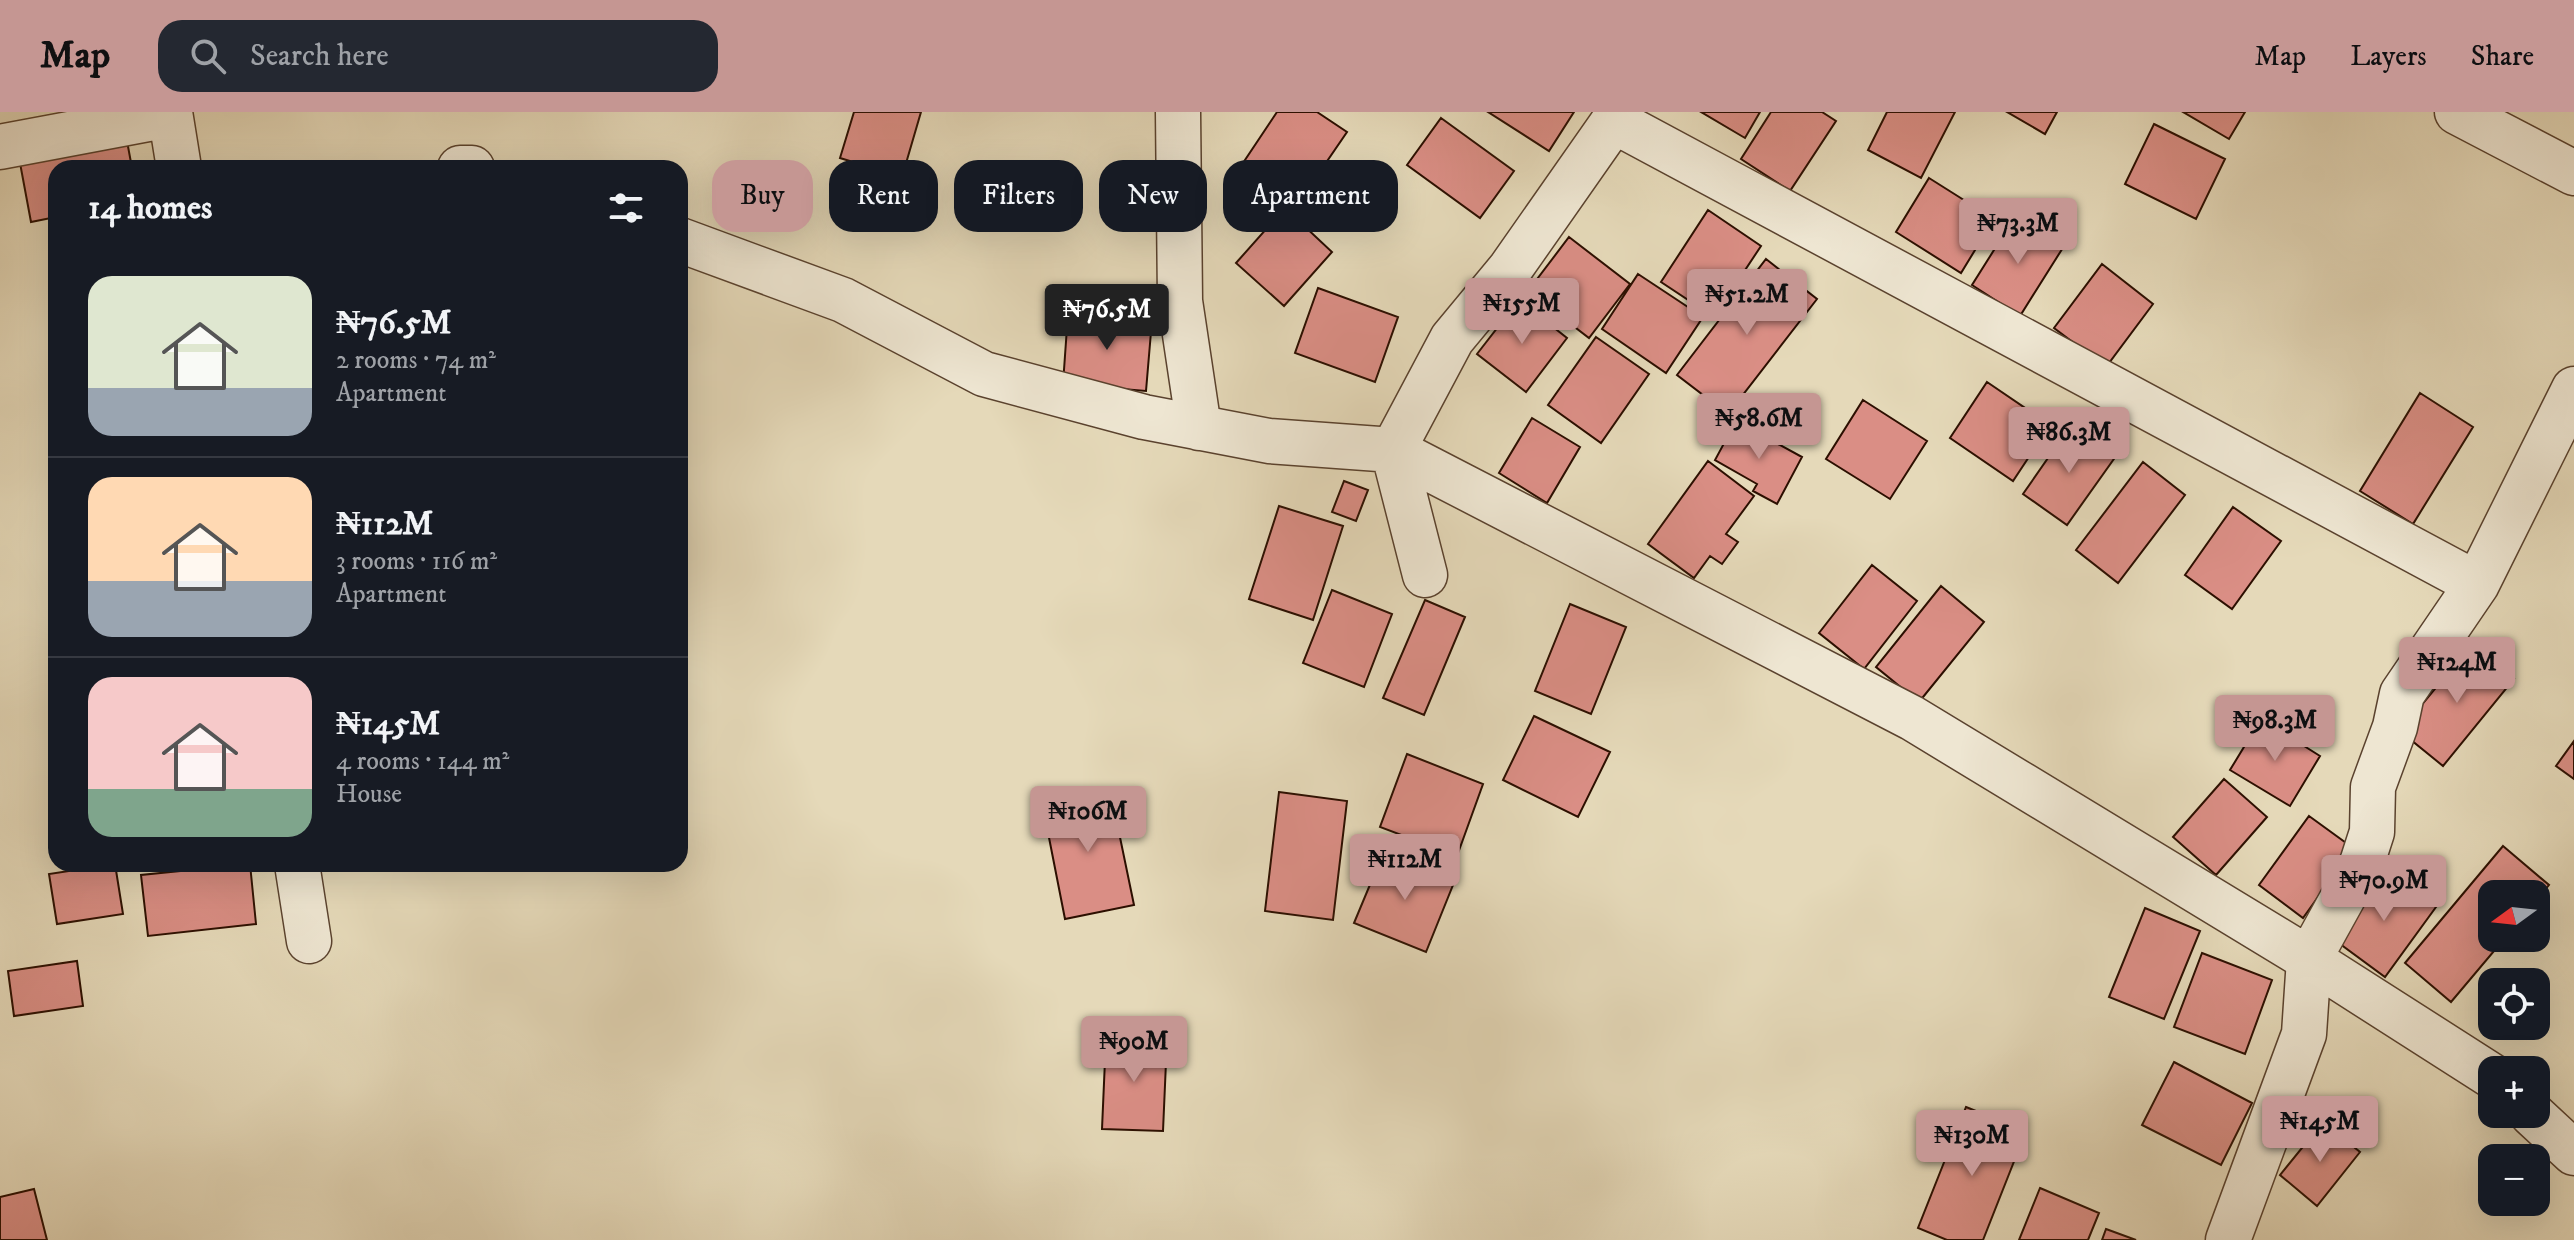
<!DOCTYPE html>
<html lang="en">
<head>
<meta charset="utf-8">
<style>
  :root { --surface:#171b24; --page:#242831; --text:#f1f3f6; --muted:#9ea1a6; --line:#363941; --accent:#c59692 }
  body { margin:0; font-family:"IM FELL DW Pica",serif; background:var(--page); color:var(--text); height:100vh; display:flex; flex-direction:column; font-size:30px; white-space:nowrap }
  * { box-sizing:border-box; margin:0 }
  p { font-size:26px; color:var(--muted) }
  .icon { flex:none; width:44px; height:44px; fill:none; stroke:currentColor; stroke-width:2; stroke-linecap:round; stroke-linejoin:round }
  .map { position:relative; flex:1; overflow:hidden }
  .side { position:absolute; left:48px; top:48px; width:640px; height:712px; display:flex; flex-direction:column; background:var(--surface); border-radius:24px; box-shadow:0 8px 32px #0002 }
  .side>* { flex:none }
  .guide { position:absolute; left:712px; top:48px; width:760px; height:72px; display:flex; gap:16px }
  .needle { width:52px; rotate:255deg }
  .fabs { position:absolute; left:2478px; top:768px; display:grid; gap:16px }
  .fabs a { display:grid; place-items:center; width:72px; height:72px; border-radius:16px; background:var(--surface); box-shadow:0 8px 32px #0002; font-size:40px }
  .price { position:absolute; translate:-50% -68px; padding:0 18px; border-radius:8px; background:var(--accent); color:#111; font-size:26px; line-height:52px; filter:drop-shadow(0 2px 4px #0008) }
  .price::after { content:''; position:absolute; left:50%; top:48px; width:24px; height:18px; margin-left:-12px; background:inherit; clip-path:polygon(0 0,100% 0,50% 100%) }
  .price.selected { background:#222; color:#fff }
  ul { padding:0; list-style:none }
  li { display:flex; align-items:center; gap:24px; height:200px; padding:0 40px }
  li+li { border-top:2px solid var(--line) }
  li span { display:grid; place-items:center; flex:none; width:224px; height:160px; border-radius:24px; color:#555 }
  li>.icon { margin-inline-start:auto }
  span .icon { width:96px; height:96px; fill:#fffc; stroke-width:1 }
  li b { font-size:34px }
  h2 { display:flex; justify-content:space-between; align-items:center; height:96px; padding:0 40px; font-size:34px }
  .tag { padding:0 28px; border-radius:24px; background:var(--surface); box-shadow:0 8px 32px #0002; font-size:28px; line-height:72px }
  .tag.selected { background:var(--accent); color:#111 }
  header { display:flex; align-items:center; gap:48px; box-sizing:border-box; height:112px; padding:0 40px; background:var(--accent); color:#111 }
  header strong { font-size:38px }
  nav { display:flex; gap:44px; margin-inline-start:auto; font-size:28px }
  .search { width:560px; height:72px; background:var(--page); display:flex; align-items:center; gap:20px; box-sizing:border-box; padding:0 28px; border-radius:24px; color:var(--muted); font-size:30px }
  .map>svg:first-child { display:block }
  .building { fill:#da8e85; stroke:#2c0f00; stroke-width:2 }
  .lines { fill:none; stroke-linecap:round; stroke-linejoin:round }
  .street-casing { stroke:#5a422e; stroke-width:47 }
  .street { stroke:#eee6d2; stroke-width:44 }
</style>
</head>
<body>
<header>
<strong>Map</strong>
<div class="search"><svg class="icon" aria-label="search" viewBox="0 0 24 24"><circle cx="10" cy="10" r="6"/><path d="M15 15l6 6"/></svg>Search here</div>
<nav><a>Map</a><a>Layers</a><a>Share</a></nav>
</header>
<div class="map">
<svg width="2574" height="1128" viewBox="0 0 2574 1128">
  <rect width="100%" height="100%" fill="#e5d9b9"/>
  <filter id="stains"><feTurbulence type="fractalNoise" baseFrequency=".0025" numOctaves="4"/><feColorMatrix values="0 0 0 0 .2 0 0 0 0 .09 0 0 0 0 .02 0 0 0 .5 -.17"/></filter>
  <radialGradient id="worn" r=".72"><stop offset=".6" stop-color="#630" stop-opacity="0"/><stop offset="1" stop-color="#630" stop-opacity=".3"/></radialGradient>
  <path class="building" d="M854,0H921L902,65L840,46Z
    M1277,0H1317L1347,20L1297,93L1241,54Z
    M1488,0H1574L1549,39Z
    M1701,0H1760L1745,26Z
    M1771,0H1822L1836,9L1790,79L1741,47Z
    M1887,0H1955L1921,66L1868,38Z
    M2007,0H2057L2045,22Z
    M2183,0H2245L2229,27Z
    M1441,6L1514,59L1480,106L1407,53Z
    M2154,12L2225,47L2196,107L2125,72Z
    M127,29L132,56H56V105L31,110L20,51Z
    M1929,66L1994,107L1961,161L1896,120Z
    M1285,96L1332,140L1284,194L1236,151Z
    M1708,98L1761,134L1714,205L1661,170Z
    M2016,103L2064,134L2020,204L1972,173Z
    M1569,125L1630,172L1589,226L1528,179Z
    M1766,147L1817,187L1728,302L1677,263Z
    M2102,152L2153,192L2106,255L2054,216Z
    M1638,162L1703,205L1666,261L1602,217Z
    M1318,176L1398,205L1375,270L1295,241Z
    M1519,188L1567,226L1526,280L1477,242Z
    M1068,201L1152,208L1146,279L1063,272Z
    M1596,225L1649,262L1601,331L1548,293Z
    M1987,270L2050,313L2013,369L1950,326Z
    M2420,281L2473,315L2413,412L2360,379Z
    M1863,288L1927,329L1890,387L1826,347Z
    M1532,306L1580,335L1547,391L1499,361Z
    M1736,309L1802,345L1777,392L1753,379L1757,372L1715,348Z
    M2071,313L2116,344L2067,413L2023,382Z
    M1708,349L1754,384L1726,422L1738,430L1722,452L1710,444L1694,466L1648,432Z
    M2143,350L2185,383L2118,471L2076,438Z
    M1344,369L1368,378L1356,409L1332,400Z
    M1279,394L1343,414L1313,508L1249,487Z
    M2233,395L2281,429L2232,497L2185,463Z
    M1872,453L1917,489L1864,557L1819,521Z
    M1941,474L1984,510L1919,590L1876,555Z
    M1332,478L1392,502L1364,575L1303,551Z
    M1425,488L1465,505L1424,603L1383,586Z
    M1570,492L1626,515L1591,602L1535,579Z
    M2472,532L2514,567L2443,654L2400,619Z
    M1534,604L1610,640L1578,705L1503,668Z
    M2261,607L2320,644L2290,694L2230,658Z
    M2574,629V667L2556,654Z
    M1407,642L1483,672L1457,744L1380,715Z
    M2224,667L2267,705L2216,763L2173,725Z
    M1110,677L1134,793L1065,807L1042,690Z
    M1279,680L1347,689L1333,808L1265,799Z
    M2309,704L2353,736L2303,806L2259,773Z
    M2503,734L2549,773L2536,789V782H2492V826H2505L2451,890L2405,851Z
    M1384,739L1455,768L1426,840L1354,811Z
    M115,752L123,802L57,812L49,762Z
    M250,752L256,812L148,824L141,763Z
    M2383,757L2436,795L2385,865L2332,826Z
    M2145,796L2200,819L2164,907L2109,885Z
    M2202,841L2272,868L2245,942L2174,915Z
    M77,849L83,894L14,904L8,859Z
    M1106,925L1167,927L1163,1019L1102,1017Z
    M2174,950L2252,991L2221,1053L2142,1013Z
    M1966,995L2026,1019L1983,1128H1947L1918,1116Z
    M2323,1010L2360,1040L2317,1094L2280,1063Z
    M2040,1076L2099,1101L2088,1128H2019Z
    M34,1077L47,1128H0V1085Z
    M2106,1117L2136,1128H2102Z"/>
  <g class="lines">
    <defs>
      <path id="street" d="M170,0L179,56
        M1178,0L1180,189L1199,316
        M2457,0L2574,61
        M1614,9L2477,472
        M0,35L170,3
        M460,56H472
        M680,128L843,188L984,262L1144,305L1269,329L1393,338L1912,606L2309,847L2492,964
        M1425,463L1393,338L1452,227L1510,157L1620,0
        M297,752L309,829
        M2532,1002L2574,1041
        M2228,1128L2304,922L2309,847L2362,751L2372,720L2373,675L2395,615L2402,582L2477,472L2574,277"/>
    </defs>
    <use href="#street" class="street-casing"/>
    <use href="#street" class="street"/>
  </g>
  <rect width="100%" height="100%" filter="url(#stains)"/>
  <rect width="100%" height="100%" fill="url(#worn)"/>
</svg>
<div class="fabs">
<a><svg class="needle" viewBox="-14 -14 28 28"><path d="M0-13l5 13h-10z" fill="#e53935"/><path d="M0 13l5-13h-10z" fill="#9ea1a6"/></svg></a>
<a><svg class="icon" aria-label="locate" viewBox="0 0 24 24"><circle cx="12" cy="12" r="6"/><path d="M12 2v4M12 18v4M2 12h4M18 12h4"/></svg></a>
<a>+</a>
<a>−</a>
</div>
<b class="price" style="left:2018px;top:154px">₦73.3M</b>
<b class="price" style="left:1747px;top:225px">₦51.2M</b>
<b class="price" style="left:1522px;top:234px">₦155M</b>
<b class="price selected" style="left:1107px;top:240px">₦76.5M</b>
<b class="price" style="left:1759px;top:349px">₦58.6M</b>
<b class="price" style="left:2069px;top:363px">₦86.3M</b>
<b class="price" style="left:2457px;top:593px">₦124M</b>
<b class="price" style="left:2275px;top:651px">₦98.3M</b>
<b class="price" style="left:1088px;top:742px">₦106M</b>
<b class="price" style="left:1405px;top:790px">₦112M</b>
<b class="price" style="left:2384px;top:811px">₦70.9M</b>
<b class="price" style="left:1134px;top:972px">₦90M</b>
<b class="price" style="left:2320px;top:1052px">₦145M</b>
<b class="price" style="left:1972px;top:1066px">₦130M</b>
<div class="guide">
<a class="tag selected">Buy</a>
<a class="tag">Rent</a>
<a class="tag">Filters</a>
<a class="tag">New</a>
<a class="tag">Apartment</a>
</div>
<section class="side">
<h2>14 homes<svg class="icon" aria-label="filters" viewBox="0 0 24 24"><path d="M4 7h16M4 17h16"/><circle cx="9" cy="7" r="2"/><circle cx="15" cy="17" r="2"/></svg></h2>
<ul>
<li><span style="background:linear-gradient(#dfe7d0 70%,#9aa5b1 0)"><svg class="icon" aria-label="home" viewBox="0 0 24 24"><path d="M3 11l9-7 9 7M6 9v11h12V9"/></svg></span><div><b>₦76.5M</b><p>2 rooms · 74 m²</p><p>Apartment</p></div></li>
<li><span style="background:linear-gradient(#ffd9b3 65%,#9aa5b1 0)"><svg class="icon" aria-label="home" viewBox="0 0 24 24"><path d="M3 11l9-7 9 7M6 9v11h12V9"/></svg></span><div><b>₦112M</b><p>3 rooms · 116 m²</p><p>Apartment</p></div></li>
<li><span style="background:linear-gradient(#f6c9c9 70%,#7fa58c 0)"><svg class="icon" aria-label="home" viewBox="0 0 24 24"><path d="M3 11l9-7 9 7M6 9v11h12V9"/></svg></span><div><b>₦145M</b><p>4 rooms · 144 m²</p><p>House</p></div></li>
</ul>
</section>
</div>
</body>
</html>
